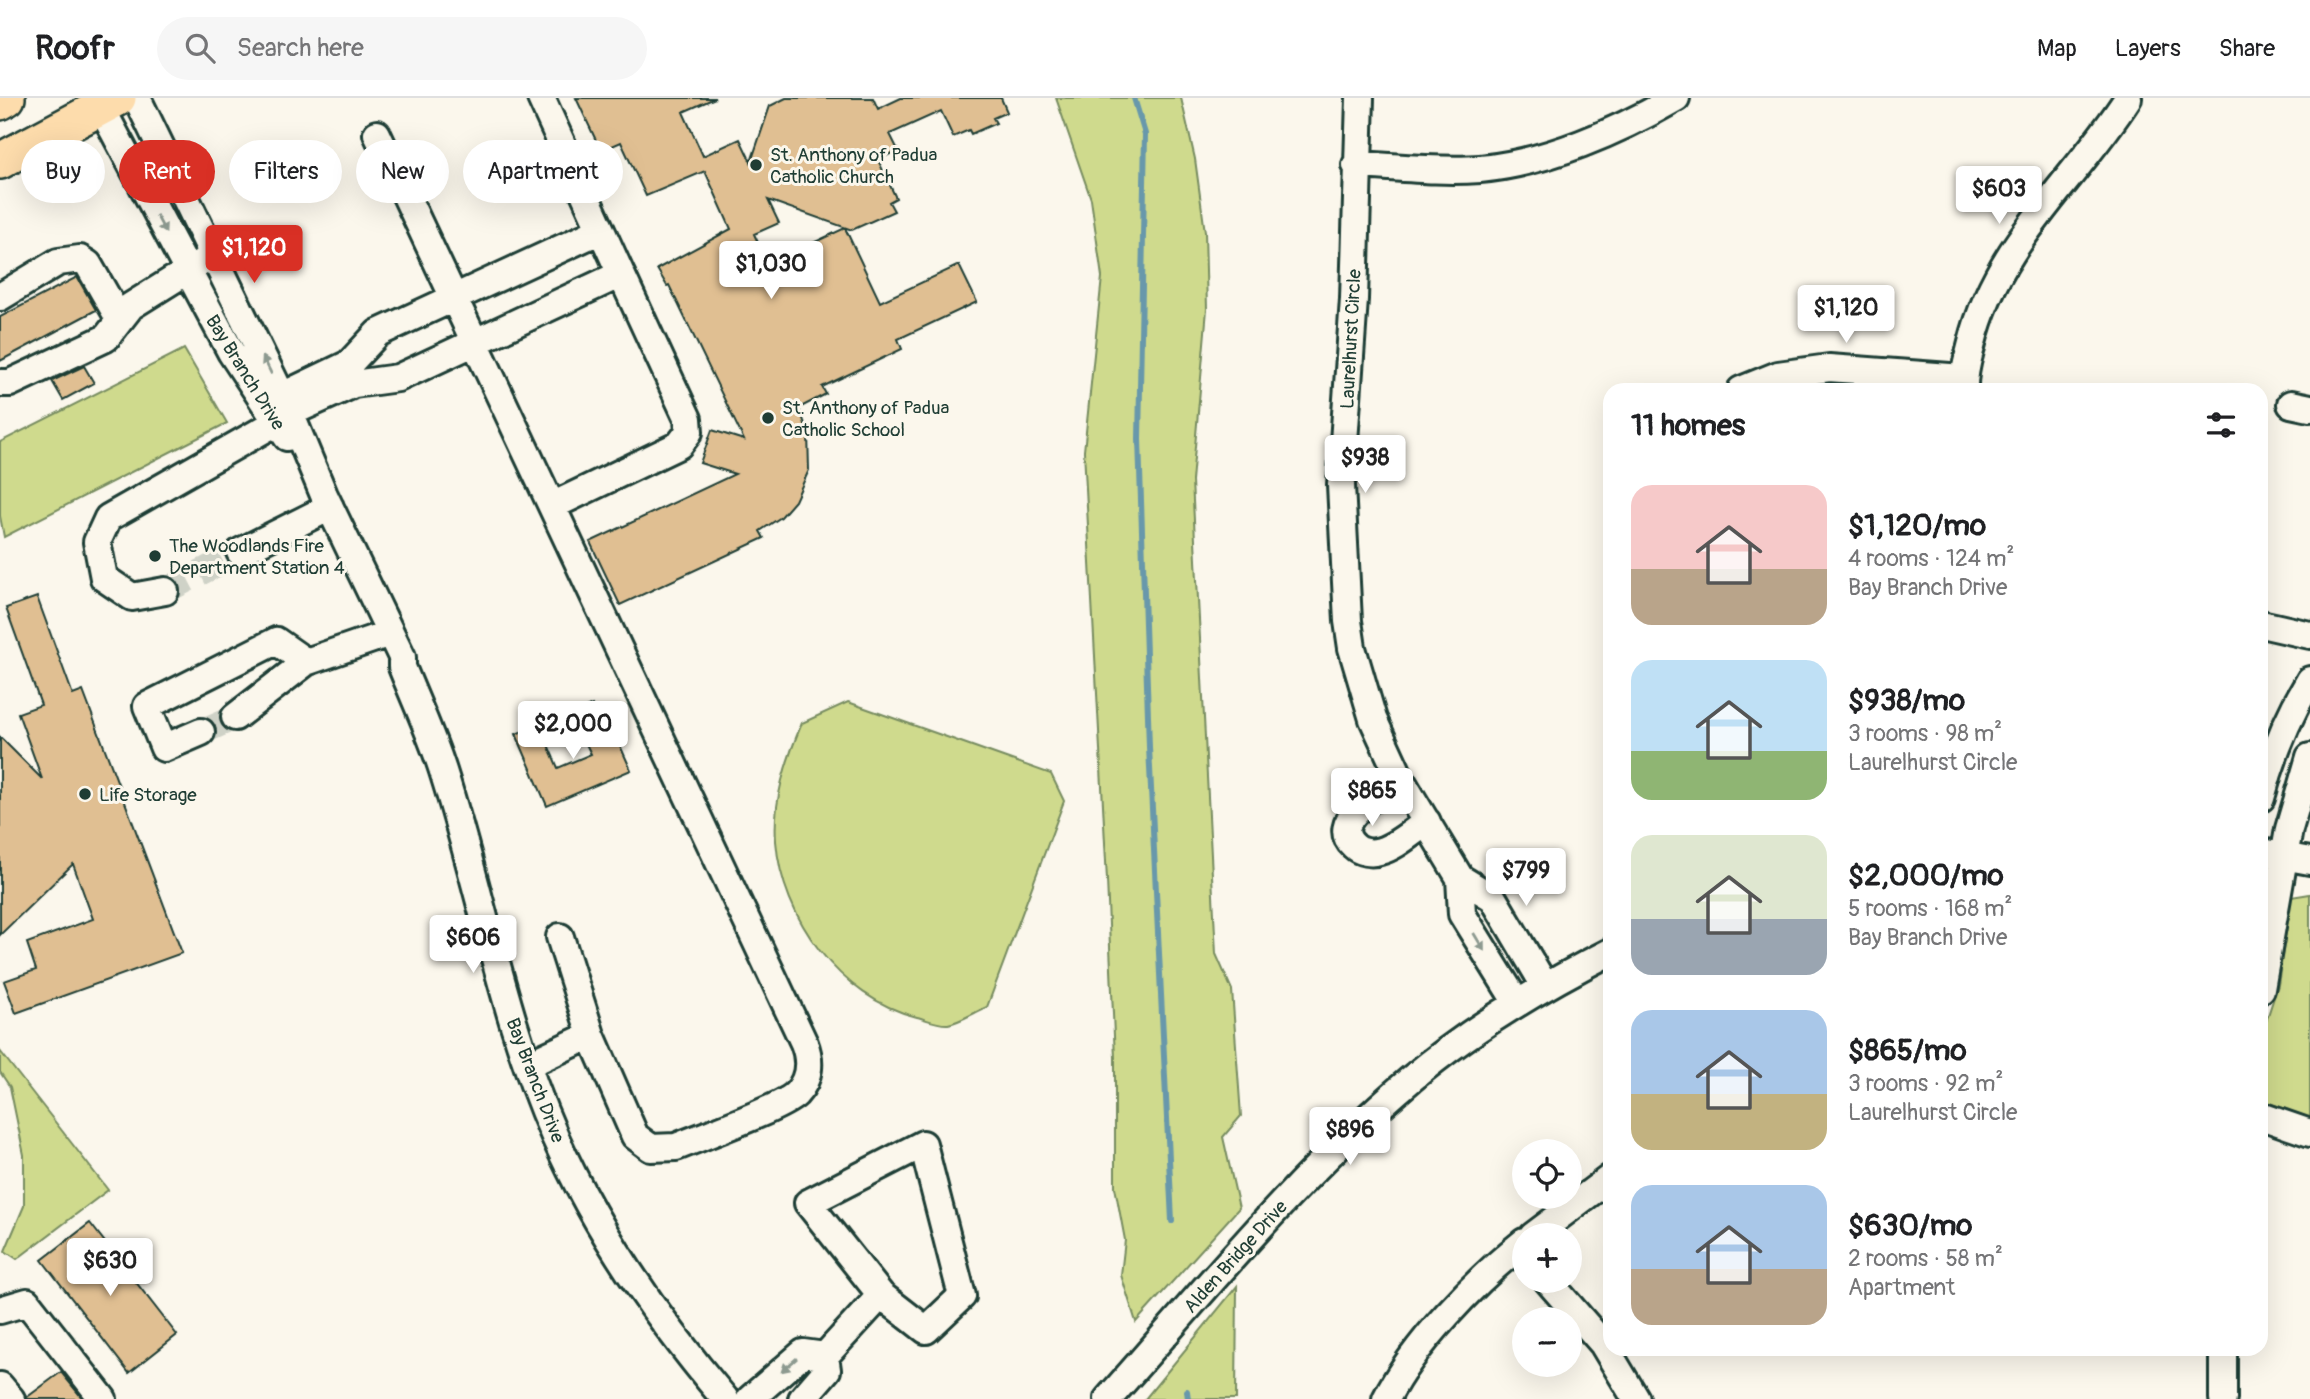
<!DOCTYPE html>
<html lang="en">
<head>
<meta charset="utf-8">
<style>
  :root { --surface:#fff; --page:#f6f6f6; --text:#202124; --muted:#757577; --line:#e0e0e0; --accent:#d93025 }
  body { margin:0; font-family:Pangolin,sans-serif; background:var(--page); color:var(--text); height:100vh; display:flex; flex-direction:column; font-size:26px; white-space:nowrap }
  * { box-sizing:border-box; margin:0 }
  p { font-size:23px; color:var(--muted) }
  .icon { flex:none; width:38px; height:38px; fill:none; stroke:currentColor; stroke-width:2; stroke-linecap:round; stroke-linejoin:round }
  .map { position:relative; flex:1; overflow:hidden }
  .details { position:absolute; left:1603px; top:285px; width:665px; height:973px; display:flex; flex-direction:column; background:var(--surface); border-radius:21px; box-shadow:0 7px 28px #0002 }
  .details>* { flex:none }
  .hud { position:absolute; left:21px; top:42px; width:665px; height:63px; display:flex; gap:14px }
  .fabs { position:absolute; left:1512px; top:1041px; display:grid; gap:14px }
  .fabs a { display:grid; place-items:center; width:70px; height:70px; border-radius:50%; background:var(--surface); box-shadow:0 7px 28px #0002; font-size:35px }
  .price { position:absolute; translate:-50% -60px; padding:0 16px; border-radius:7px; background:#fff; color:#222; font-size:23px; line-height:46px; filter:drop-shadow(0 2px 4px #0008) }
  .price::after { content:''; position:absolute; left:50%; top:42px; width:21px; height:16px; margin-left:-10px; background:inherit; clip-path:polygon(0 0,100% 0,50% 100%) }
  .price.current { background:var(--accent); color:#fff }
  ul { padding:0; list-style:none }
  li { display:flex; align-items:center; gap:21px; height:175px; padding:0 28px }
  li span { display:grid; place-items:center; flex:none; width:196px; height:140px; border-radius:21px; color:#555 }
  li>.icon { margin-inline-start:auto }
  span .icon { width:84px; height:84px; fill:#fffc; stroke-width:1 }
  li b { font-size:30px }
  h2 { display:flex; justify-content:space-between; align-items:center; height:84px; padding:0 28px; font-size:30px }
  .chip { padding:0 24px; border-radius:32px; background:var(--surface); box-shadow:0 7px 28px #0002; font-size:24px; line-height:63px }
  .chip.current { background:var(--accent); color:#fff }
  header { display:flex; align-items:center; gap:42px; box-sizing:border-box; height:98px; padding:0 35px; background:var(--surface); border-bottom:2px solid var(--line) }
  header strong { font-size:33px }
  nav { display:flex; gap:38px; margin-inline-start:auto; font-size:24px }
  .search { width:490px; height:63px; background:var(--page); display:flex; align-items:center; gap:18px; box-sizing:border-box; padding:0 24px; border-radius:38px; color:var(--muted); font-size:26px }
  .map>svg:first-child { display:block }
  .green { fill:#cfda8d; stroke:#778c60; stroke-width:2 }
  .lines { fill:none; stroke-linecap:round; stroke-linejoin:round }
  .stream { stroke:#6898ab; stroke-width:6 }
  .building { fill:#e0bf92; stroke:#1f3d34; stroke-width:2 }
  .minor-tunnel { stroke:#cfd2c7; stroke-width:26; stroke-dasharray:26 13; stroke-linecap:butt }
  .minor-casing { stroke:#1f3d34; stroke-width:32 }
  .major-casing { stroke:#1f3d34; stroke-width:40 }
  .minor { stroke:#fbf7ec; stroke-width:26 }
  .major { stroke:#fddcac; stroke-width:35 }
  .oneway { fill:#8d9a90 }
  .poi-dot { fill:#1f3d34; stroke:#fbf7ec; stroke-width:2.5 }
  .labels { text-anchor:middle; stroke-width:6; stroke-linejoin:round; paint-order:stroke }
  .poi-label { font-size:19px; fill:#1f3d34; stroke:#fbf7ec; text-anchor:start }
  .street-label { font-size:19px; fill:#1f3d34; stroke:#fbf7ec }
</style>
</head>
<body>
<header>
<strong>Roofr</strong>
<div class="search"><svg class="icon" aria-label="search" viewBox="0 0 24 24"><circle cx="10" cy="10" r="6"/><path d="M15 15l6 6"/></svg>Search here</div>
<nav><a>Map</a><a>Layers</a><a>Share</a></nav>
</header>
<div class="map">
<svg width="2310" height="1301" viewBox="0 0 2310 1301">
  <rect width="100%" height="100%" fill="#fbf7ec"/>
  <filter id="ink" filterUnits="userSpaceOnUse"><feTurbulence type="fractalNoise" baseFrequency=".0143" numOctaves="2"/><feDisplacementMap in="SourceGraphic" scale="14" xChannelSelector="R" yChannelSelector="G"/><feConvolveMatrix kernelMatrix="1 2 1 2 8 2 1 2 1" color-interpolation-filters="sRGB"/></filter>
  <g filter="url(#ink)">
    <path class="green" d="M1056,0H1181L1195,61L1205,134L1207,211L1192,383L1216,856L1232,892L1241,1018L1223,1039L1239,1110L1136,1224L1121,1177L1125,1142L1115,1089V960L1107,782L1084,353L1102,179L1091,101Z
      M184,251L227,325L4,439L0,418V344Z
      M848,604L1051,676L1064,703L987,909C975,914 960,924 948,926C939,927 925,921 917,919C840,900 782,820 776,743C773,702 786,663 802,625Z
      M2310,796V1020L2261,1002V939L2278,887L2291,799Z
      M0,953L108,1092L17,1161L5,1153L24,1108V1057L10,989L0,974Z
      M1237,1188L1236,1301H1145Z"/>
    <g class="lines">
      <path class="stream" d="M1134,0L1145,36L1139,341L1149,649L1172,1123
        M1187,1293L1188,1301"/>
    </g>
    <path class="building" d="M576,0H715L683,14L703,58L740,41L751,64L770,8L786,0H873L878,11L901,0H1001L1007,14L993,20L996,25L971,36L969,32L953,39L941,13L890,36L898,52L878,62L896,100L889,104L894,113L852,132L768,102L779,125L754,136L768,166L845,130L880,204L959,167L977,204L898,241L902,251L822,289L826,296L799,310L808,334L809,372L795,403L781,419L760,433L764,440L620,507L590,444L735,376L700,365L712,332L744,342L669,187L667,188L657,171L731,131L705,73L646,98L621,44L601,53Z
      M77,179L96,212L0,263V219Z
      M84,268L94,285L63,302L52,283Z
      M37,499L73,597L83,593L182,855L16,915L4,883L36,872L27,845L93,821L73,766L0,837V639L42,681L18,615L41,607L6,510Z
      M592,607L604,638L609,636L613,646L618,643L631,672L547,708L516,636L539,626L558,670L591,656L586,646L590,644L579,613Z
      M90,1125L177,1237L129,1275L42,1162Z
      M61,1274L83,1301H26V1300Z"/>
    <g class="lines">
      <path class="minor-tunnel" d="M165,493L240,454
        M201,634L235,619"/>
      <defs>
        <path id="minor" d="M96,0L231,254L287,339
          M137,0L290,315L324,397L402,559V569C416,604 432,638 443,673C482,795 503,921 555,1039C597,1134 658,1222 725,1301
          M1360,0L1354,201L1341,387L1348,523L1352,550L1373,621L1401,682L1460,780L1462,816L1517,905
          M377,36L804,945C811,963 810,981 796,996C782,1010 700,1039 676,1049L651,1050L635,1038L591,937L560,839
          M1356,67C1397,69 1439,74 1480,71C1546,65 1619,33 1676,0
          M0,199L58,164L80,161L88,166L120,222
          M0,285H10L106,240L131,208L200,165
          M1741,292L1778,277L1829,270L1963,280
          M1964,292C1963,276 1968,261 1972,245C1996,145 2075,83 2128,0
          M282,298L349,266L378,235L601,132L541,0
          M2291,306L2310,310
          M290,315L354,286L398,280L621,176L601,132
          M552,408L679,347L689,334L688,321L621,176
          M240,454L330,409
          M165,493L132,499L104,480L97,444L108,420L277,324
          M2261,526L2310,537
          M235,619L306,564
          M201,634L164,650L147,608L276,543L306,564L390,535
          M1401,682C1385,692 1325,722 1354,748C1360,754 1371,756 1380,753C1396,749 1413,733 1427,724
          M2261,700C2272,657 2287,620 2310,582
          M2261,754L2310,763
          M1460,780L1493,800L1545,888
          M2261,891L2289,731L2310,659
          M527,967L591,937
          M2261,1018L2310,1035
          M1533,1138L1610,1080
          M1548,1183L1603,1246L1636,1301
          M0,1212L27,1204L103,1301
          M2223,1251V1301
          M825,1258L881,1197L808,1105L923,1046L962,1198L926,1232L881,1197
          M0,1288L11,1301
          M750,1301L803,1255L825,1258L827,1272L802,1301
          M1108,1301C1205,1192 1298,1077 1410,982C1470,931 1539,890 1610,854
          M1386,1301C1413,1247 1476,1182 1524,1144"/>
        <path id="major" d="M0,4L7,0
          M0,63L118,0"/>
      </defs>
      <use href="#minor" class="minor-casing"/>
      <use href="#major" class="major-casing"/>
      <use href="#minor" class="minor"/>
      <use href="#major" class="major"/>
    </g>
    <defs><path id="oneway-solid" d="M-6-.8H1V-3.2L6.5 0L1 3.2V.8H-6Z" transform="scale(1.75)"/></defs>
    <g class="oneway">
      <use href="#oneway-solid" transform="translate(161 126) rotate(62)"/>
      <use href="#oneway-solid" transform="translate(267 267) rotate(-116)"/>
      <use href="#oneway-solid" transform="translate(1479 844) rotate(59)"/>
      <use href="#oneway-solid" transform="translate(789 1267) rotate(139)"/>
    </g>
  </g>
  <g class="poi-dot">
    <circle cx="756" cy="67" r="7"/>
    <circle cx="768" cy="320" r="7"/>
    <circle cx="155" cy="458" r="7"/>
    <circle cx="85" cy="696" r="7"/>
  </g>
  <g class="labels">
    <g class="poi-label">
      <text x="770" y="63">St. Anthony of Padua<tspan x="770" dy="22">Catholic Church</tspan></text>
      <text x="782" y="316">St. Anthony of Padua<tspan x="782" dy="22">Catholic School</tspan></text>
      <text x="169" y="454">The Woodlands Fire<tspan x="169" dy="22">Department Station 4</tspan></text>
      <text x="99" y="703">Life Storage</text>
    </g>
    <g class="street-label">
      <text transform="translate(1350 241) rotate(-87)" y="7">Laurelhurst Circle</text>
      <text transform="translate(246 274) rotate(58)" y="7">Bay Branch Drive</text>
      <text transform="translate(536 982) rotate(69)" y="7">Bay Branch Drive</text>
      <text transform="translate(1235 1158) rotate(-48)" y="7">Alden Bridge Drive</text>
    </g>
  </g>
</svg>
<div class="fabs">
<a><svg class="icon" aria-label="locate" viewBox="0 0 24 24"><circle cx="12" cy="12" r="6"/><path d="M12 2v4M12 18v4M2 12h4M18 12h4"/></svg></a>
<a>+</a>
<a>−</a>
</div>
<b class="price" style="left:1999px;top:128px">$603</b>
<b class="price current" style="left:254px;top:187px">$1,120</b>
<b class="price" style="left:771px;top:203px">$1,030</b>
<b class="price" style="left:1846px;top:247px">$1,120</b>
<b class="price" style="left:1365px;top:397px">$938</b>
<b class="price" style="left:573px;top:663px">$2,000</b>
<b class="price" style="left:1372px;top:730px">$865</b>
<b class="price" style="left:1526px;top:810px">$799</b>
<b class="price" style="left:473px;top:877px">$606</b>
<b class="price" style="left:1350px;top:1069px">$896</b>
<b class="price" style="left:110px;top:1200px">$630</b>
<div class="hud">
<a class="chip">Buy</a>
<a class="chip current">Rent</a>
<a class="chip">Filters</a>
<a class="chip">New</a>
<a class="chip">Apartment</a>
</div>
<section class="details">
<h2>11 homes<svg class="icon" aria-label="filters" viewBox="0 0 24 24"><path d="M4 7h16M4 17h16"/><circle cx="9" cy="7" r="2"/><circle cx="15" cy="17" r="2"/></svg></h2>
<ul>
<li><span style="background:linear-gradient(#f6c9c9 60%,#b9a48a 0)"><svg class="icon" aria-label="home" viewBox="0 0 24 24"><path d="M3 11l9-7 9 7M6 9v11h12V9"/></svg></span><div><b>$1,120/mo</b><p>4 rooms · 124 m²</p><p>Bay Branch Drive</p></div></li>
<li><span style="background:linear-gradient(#bfe0f5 65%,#8fb573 0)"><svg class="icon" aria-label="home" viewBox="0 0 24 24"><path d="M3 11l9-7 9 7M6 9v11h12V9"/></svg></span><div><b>$938/mo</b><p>3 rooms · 98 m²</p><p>Laurelhurst Circle</p></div></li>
<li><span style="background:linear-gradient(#dfe7d0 60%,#9aa5b1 0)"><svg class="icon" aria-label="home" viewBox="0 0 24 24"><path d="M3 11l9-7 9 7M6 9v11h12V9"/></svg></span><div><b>$2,000/mo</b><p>5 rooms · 168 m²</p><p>Bay Branch Drive</p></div></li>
<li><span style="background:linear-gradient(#a9c7e8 60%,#c2b280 0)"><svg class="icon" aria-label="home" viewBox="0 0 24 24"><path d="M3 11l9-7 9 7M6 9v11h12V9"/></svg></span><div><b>$865/mo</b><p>3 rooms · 92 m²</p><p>Laurelhurst Circle</p></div></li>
<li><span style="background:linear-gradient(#a9c7e8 60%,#b9a48a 0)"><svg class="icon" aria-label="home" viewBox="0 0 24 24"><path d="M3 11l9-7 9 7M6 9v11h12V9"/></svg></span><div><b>$630/mo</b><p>2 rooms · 58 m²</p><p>Apartment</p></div></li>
</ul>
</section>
</div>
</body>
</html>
